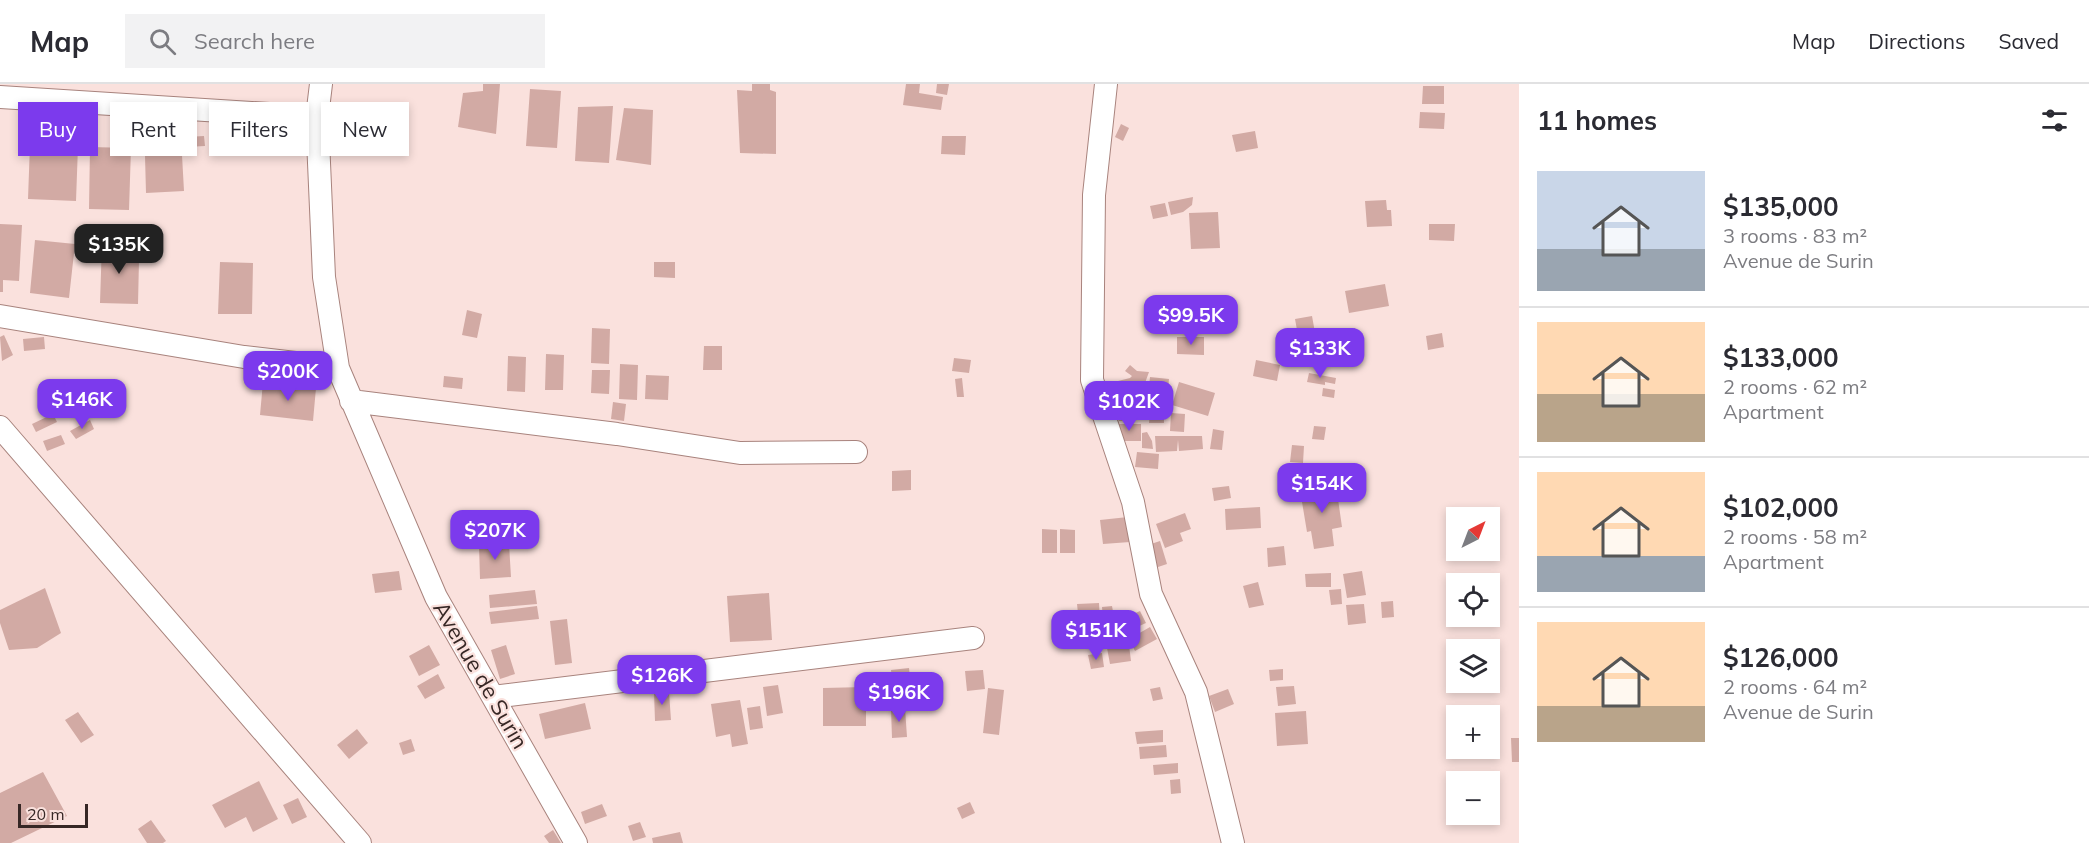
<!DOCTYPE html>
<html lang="en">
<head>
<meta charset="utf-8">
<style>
  :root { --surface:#fff; --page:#f2f2f3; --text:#2b2b33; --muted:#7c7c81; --line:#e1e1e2; --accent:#7c3aed }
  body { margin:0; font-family:Mulish,sans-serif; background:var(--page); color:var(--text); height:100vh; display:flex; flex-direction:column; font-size:22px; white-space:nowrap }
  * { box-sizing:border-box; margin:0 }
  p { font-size:20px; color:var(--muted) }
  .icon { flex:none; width:33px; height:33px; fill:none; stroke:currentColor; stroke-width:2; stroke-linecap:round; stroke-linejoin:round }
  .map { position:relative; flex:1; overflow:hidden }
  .details { display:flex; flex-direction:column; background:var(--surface); width:570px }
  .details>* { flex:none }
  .guide { position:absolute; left:18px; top:18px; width:570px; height:54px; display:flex; gap:12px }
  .needle { width:39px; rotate:42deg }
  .fabs { position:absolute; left:1446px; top:423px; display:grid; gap:12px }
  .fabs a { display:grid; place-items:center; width:54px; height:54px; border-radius:0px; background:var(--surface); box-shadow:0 3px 9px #0003; font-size:30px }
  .scale { position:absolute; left:18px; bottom:15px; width:70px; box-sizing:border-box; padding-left:6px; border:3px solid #362725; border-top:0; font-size:16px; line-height:21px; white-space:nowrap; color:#362725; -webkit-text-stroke:4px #fae1dd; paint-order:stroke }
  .price { position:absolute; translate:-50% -51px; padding:0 14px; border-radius:12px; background:var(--accent); color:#fff; font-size:20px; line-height:39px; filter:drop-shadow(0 2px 3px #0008) }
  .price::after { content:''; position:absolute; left:50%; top:36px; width:18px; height:14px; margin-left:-9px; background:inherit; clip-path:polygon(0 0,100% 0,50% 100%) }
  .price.on { background:#222; color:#fff }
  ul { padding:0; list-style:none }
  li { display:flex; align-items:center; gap:18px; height:150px; padding:0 18px }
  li+li { border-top:2px solid var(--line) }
  li span { display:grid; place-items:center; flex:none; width:168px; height:120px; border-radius:0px; color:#555 }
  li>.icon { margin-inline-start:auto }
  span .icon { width:72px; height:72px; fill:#fffc; stroke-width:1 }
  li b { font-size:26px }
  h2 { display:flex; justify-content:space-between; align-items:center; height:72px; padding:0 18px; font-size:26px }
  .pill { padding:0 21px; border-radius:0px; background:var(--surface); box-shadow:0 3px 9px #0003; font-size:21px; line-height:54px }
  .pill.on { background:var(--accent); color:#fff }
  header { display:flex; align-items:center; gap:36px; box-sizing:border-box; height:84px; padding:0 30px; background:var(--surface); border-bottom:2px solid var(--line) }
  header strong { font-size:28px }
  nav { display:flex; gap:33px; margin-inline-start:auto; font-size:21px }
  .search { width:420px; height:54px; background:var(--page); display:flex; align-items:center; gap:15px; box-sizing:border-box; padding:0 21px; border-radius:0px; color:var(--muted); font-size:22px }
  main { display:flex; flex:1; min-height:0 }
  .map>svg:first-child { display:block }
  .building { fill:#d2aaa4 }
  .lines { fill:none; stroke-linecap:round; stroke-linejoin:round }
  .street-casing { stroke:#a8837d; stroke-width:24 }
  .street { stroke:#fff; stroke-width:22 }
  .labels { text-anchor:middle; stroke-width:4.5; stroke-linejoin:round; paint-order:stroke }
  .street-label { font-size:22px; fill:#362725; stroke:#fae1dd }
</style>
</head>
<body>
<header>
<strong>Map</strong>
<div class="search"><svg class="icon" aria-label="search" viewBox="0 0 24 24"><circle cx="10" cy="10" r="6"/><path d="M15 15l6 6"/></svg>Search here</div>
<nav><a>Map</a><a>Directions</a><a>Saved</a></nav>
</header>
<main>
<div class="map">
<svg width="1519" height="759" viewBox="0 0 1519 759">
  <rect width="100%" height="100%" fill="#fae1dd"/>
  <path class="building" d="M483,0H500L496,50L458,43L463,9L483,7Z
    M752,0H770V6L776,8V70L740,69L737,6L752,7Z
    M906,0H920L919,9L943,13L941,26L903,21Z
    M937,0H949L947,11L936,9Z
    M1423,2H1444V20H1422Z
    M530,5L561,7L557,64L526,62Z
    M613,22L609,79L575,77L578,23Z
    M624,24L653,26L651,81L616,76Z
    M1420,28L1445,29L1444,45L1419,44Z
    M1121,40L1129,44L1123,57L1115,53Z
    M1255,47L1258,64L1236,68L1232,51Z
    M204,52L205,62L186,63V53Z
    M942,52H966L965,71L941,70Z
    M30,60L78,62L76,117L28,115Z
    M90,63L131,64L129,126L89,125Z
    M182,71L184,107L146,109L145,72Z
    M1193,113L1192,121L1183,128L1171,131L1168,118Z
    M1386,116L1387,126H1391L1392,142L1367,143L1365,117Z
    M1165,119L1168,132L1153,135L1150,122Z
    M1218,128L1220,164L1191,165L1189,129Z
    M0,140L22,141L19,197L3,196V208H0Z
    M1429,140H1455L1454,157L1429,156Z
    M35,156L75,160L69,214L30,209Z
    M102,158L128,159V176H139L138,220L100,219Z
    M220,178L253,179L252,230H218Z
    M654,178H675V194L654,193Z
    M1385,200L1389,222L1349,229L1345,207Z
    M467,226L482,230L477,254L462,251Z
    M1312,232L1316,254L1299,257L1295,235Z
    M592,244L610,245L609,280L591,279Z
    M1355,244L1357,259L1334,262L1332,247Z
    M1442,249L1444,263L1428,266L1426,252Z
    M4,251L13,271L2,277L0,253Z
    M44,253L45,265L24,267L23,255Z
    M1177,253H1204V271L1177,270Z
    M704,262H722V286H703Z
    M546,270L564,271L563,306H545Z
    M1346,271V281L1332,282L1331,272Z
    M508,272L526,273L525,308L507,307Z
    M954,274L971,276L969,289L952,287Z
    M1256,276L1280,281L1277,297L1253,292Z
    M620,280L638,281L637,316L619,315Z
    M1130,281L1137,287L1149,288L1145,299L1134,300L1132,298L1111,303L1110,299L1130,294L1132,292L1125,287Z
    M592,286H610L609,310L591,309Z
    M1309,289L1336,294L1335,300L1325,298V301L1307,298Z
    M646,291L669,292L668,316L645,315Z
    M444,292L463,294L462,305L443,303Z
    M1150,293L1169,295L1167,315L1148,312Z
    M962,294L964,313H957L955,295Z
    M263,298L316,304L313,337L260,331Z
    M1179,298L1215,309L1208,332L1172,321Z
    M1323,304L1335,306L1334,314L1322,312Z
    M1102,307L1117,308L1116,321L1105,320Z
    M1153,316L1168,324L1164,330V339H1149L1150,326Z
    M613,318L626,320L624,337L611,335Z
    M1147,319L1148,335L1119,337L1118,320Z
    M1171,329L1185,330L1184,348L1170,347Z
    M53,330L57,338L36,348L32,340Z
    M90,336L94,345L76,355L70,347Z
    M1117,340H1141V357H1117Z
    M1314,342L1326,343L1324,356L1312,355Z
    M1213,345L1224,347L1222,366L1210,365Z
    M1147,348L1152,357L1153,365L1142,364V349Z
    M61,351L65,360L47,367L43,357Z
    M1155,352H1202L1203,365L1179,367L1178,356L1177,367L1156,368Z
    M1292,361L1304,362L1303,379L1290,378Z
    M1137,368L1159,370L1158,385L1135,383Z
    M911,386V406L892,407V387Z
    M1336,401L1342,443L1332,445L1334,462L1314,465L1311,447L1307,448L1300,406Z
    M1229,402L1231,414L1214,417L1212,404Z
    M1260,423L1261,444L1226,446L1225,425Z
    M1185,429L1191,445L1180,449L1183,457L1165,464L1156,440Z
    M1128,433L1130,458L1103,460L1100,436Z
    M1042,445L1057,446V469H1042Z
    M1060,445L1075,446V469H1060Z
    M1160,457L1167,480L1155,484L1148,461Z
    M509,460L511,493L480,495L479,461Z
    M1284,462L1286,481L1268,483L1267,464Z
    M399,487L402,506L375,509L372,490Z
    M1362,487L1366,511L1347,514L1343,490Z
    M1331,489V503H1306L1305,490Z
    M1258,498L1264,521L1249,524L1243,502Z
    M45,504L61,549L37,564L9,566L0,539V526Z
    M1341,505L1342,520L1331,521L1329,506Z
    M535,506L537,520L490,524L489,511Z
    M769,509L772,556L730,558L727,512Z
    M1393,517L1394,533L1382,534L1381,518Z
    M1099,519L1100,537L1079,539L1077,520Z
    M1364,520L1366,539L1348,541L1346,521Z
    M537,522L539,535L491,540L489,528Z
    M1112,522L1114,533L1103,535L1102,523Z
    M1140,527L1146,539L1137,543L1131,531Z
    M567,535L572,579L555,581L550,537Z
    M1124,535L1127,556L1116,557L1113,536Z
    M1109,541L1113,559L1095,563L1091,545Z
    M1150,543L1157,555L1135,567L1129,555Z
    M429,561L440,581L419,592L409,572Z
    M506,561L515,590L500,595L491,566Z
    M1129,561L1131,577L1110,580L1107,564Z
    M1102,569L1104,583L1091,585L1088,571Z
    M909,584L911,603L893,605L891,586Z
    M1283,585V596L1270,597L1269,586Z
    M983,586L985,605L967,607L965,587Z
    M438,590L445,604L425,615L417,602Z
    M778,601L783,629L767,632L763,603Z
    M1294,602L1296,620L1278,622L1276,603Z
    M866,603V642H823V604Z
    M1160,603L1163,615L1153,617L1150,605Z
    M988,604L1004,606L999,651L983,649Z
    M1228,605L1234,620L1215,628L1209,612Z
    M654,608H669L671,636L655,637Z
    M740,616L748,660L732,663L730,650L716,653L711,620Z
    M585,619L591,645L545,655L539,630Z
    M760,622L763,644L750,646L747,624Z
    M905,624L907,653L892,654L891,625Z
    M1306,627L1308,660L1277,662L1275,629Z
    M78,628L94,651L81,659L65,636Z
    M357,645L368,659L349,675L337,661Z
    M1163,646V658L1137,660L1135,648Z
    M1511,654H1519V678H1512Z
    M411,655L415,667L403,671L399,659Z
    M1166,661L1167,673L1140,675L1139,663Z
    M1178,679V689L1154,691L1153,681Z
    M43,688L67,732L11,759H0V709Z
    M1180,695L1181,709L1171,710L1170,696Z
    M259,697L278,735L253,748L246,733L225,744L212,721Z
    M298,714L307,733L292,740L283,721Z
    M970,718L975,729L962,735L957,724Z
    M602,720L607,732L585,740L581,728Z
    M151,736L166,757L163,759H147L138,745Z
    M640,738L646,753L633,757L628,742Z
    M553,746L561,759H549L544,752Z
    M680,748L683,759H653L652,754Z"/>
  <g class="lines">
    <defs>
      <path id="street" d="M321,0L317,33L324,193L338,284L436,513L576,759
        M1106,0L1094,111L1092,296L1133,418L1151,510L1196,608L1233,759
        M0,13L317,33
        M0,232L244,273L338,284
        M351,317L617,350L740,369L856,368
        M0,343L360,759
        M493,613L973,554"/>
    </defs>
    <use href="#street" class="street-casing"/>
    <use href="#street" class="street"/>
  </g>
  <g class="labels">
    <g class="street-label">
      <text transform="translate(481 591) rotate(60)" y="8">Avenue de Surin</text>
    </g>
  </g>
</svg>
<div class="fabs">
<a><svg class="needle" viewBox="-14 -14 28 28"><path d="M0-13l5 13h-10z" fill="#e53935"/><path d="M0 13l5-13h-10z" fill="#7c7c81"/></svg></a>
<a><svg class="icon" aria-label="locate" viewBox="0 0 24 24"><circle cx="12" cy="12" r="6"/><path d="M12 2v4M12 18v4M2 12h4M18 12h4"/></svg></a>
<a><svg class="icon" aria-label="layers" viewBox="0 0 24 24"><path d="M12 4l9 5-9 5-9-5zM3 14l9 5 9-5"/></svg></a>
<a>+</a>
<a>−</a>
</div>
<div class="scale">20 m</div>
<b class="price on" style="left:119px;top:191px">$135K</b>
<b class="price" style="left:1191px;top:262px">$99.5K</b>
<b class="price" style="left:1320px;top:295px">$133K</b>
<b class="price" style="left:288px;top:318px">$200K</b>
<b class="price" style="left:82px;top:346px">$146K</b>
<b class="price" style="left:1129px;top:348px">$102K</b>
<b class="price" style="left:1322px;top:430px">$154K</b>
<b class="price" style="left:495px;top:477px">$207K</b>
<b class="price" style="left:1096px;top:577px">$151K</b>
<b class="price" style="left:662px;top:622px">$126K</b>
<b class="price" style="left:899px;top:639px">$196K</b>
<div class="guide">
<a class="pill on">Buy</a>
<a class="pill">Rent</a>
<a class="pill">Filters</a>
<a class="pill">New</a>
</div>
</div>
<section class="details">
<h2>11 homes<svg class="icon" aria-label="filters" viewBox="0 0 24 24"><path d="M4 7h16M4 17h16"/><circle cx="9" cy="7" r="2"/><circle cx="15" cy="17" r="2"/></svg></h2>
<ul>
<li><span style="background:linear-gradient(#c9d6e8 65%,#9aa5b1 0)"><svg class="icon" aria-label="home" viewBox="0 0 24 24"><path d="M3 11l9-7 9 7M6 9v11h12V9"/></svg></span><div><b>$135,000</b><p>3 rooms · 83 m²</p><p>Avenue de Surin</p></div></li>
<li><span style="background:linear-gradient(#ffd9b3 60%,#b9a48a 0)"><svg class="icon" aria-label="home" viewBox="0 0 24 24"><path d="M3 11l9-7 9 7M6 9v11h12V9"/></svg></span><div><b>$133,000</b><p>2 rooms · 62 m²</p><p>Apartment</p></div></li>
<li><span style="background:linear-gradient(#ffd9b3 70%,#9aa5b1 0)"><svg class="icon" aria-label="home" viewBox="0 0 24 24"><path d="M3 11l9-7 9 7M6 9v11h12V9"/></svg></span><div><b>$102,000</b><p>2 rooms · 58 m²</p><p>Apartment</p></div></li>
<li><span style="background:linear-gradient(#ffd9b3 70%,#b9a48a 0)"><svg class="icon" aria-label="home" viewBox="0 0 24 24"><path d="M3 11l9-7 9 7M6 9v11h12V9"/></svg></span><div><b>$126,000</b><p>2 rooms · 64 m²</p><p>Avenue de Surin</p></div></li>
</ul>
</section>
</main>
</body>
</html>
